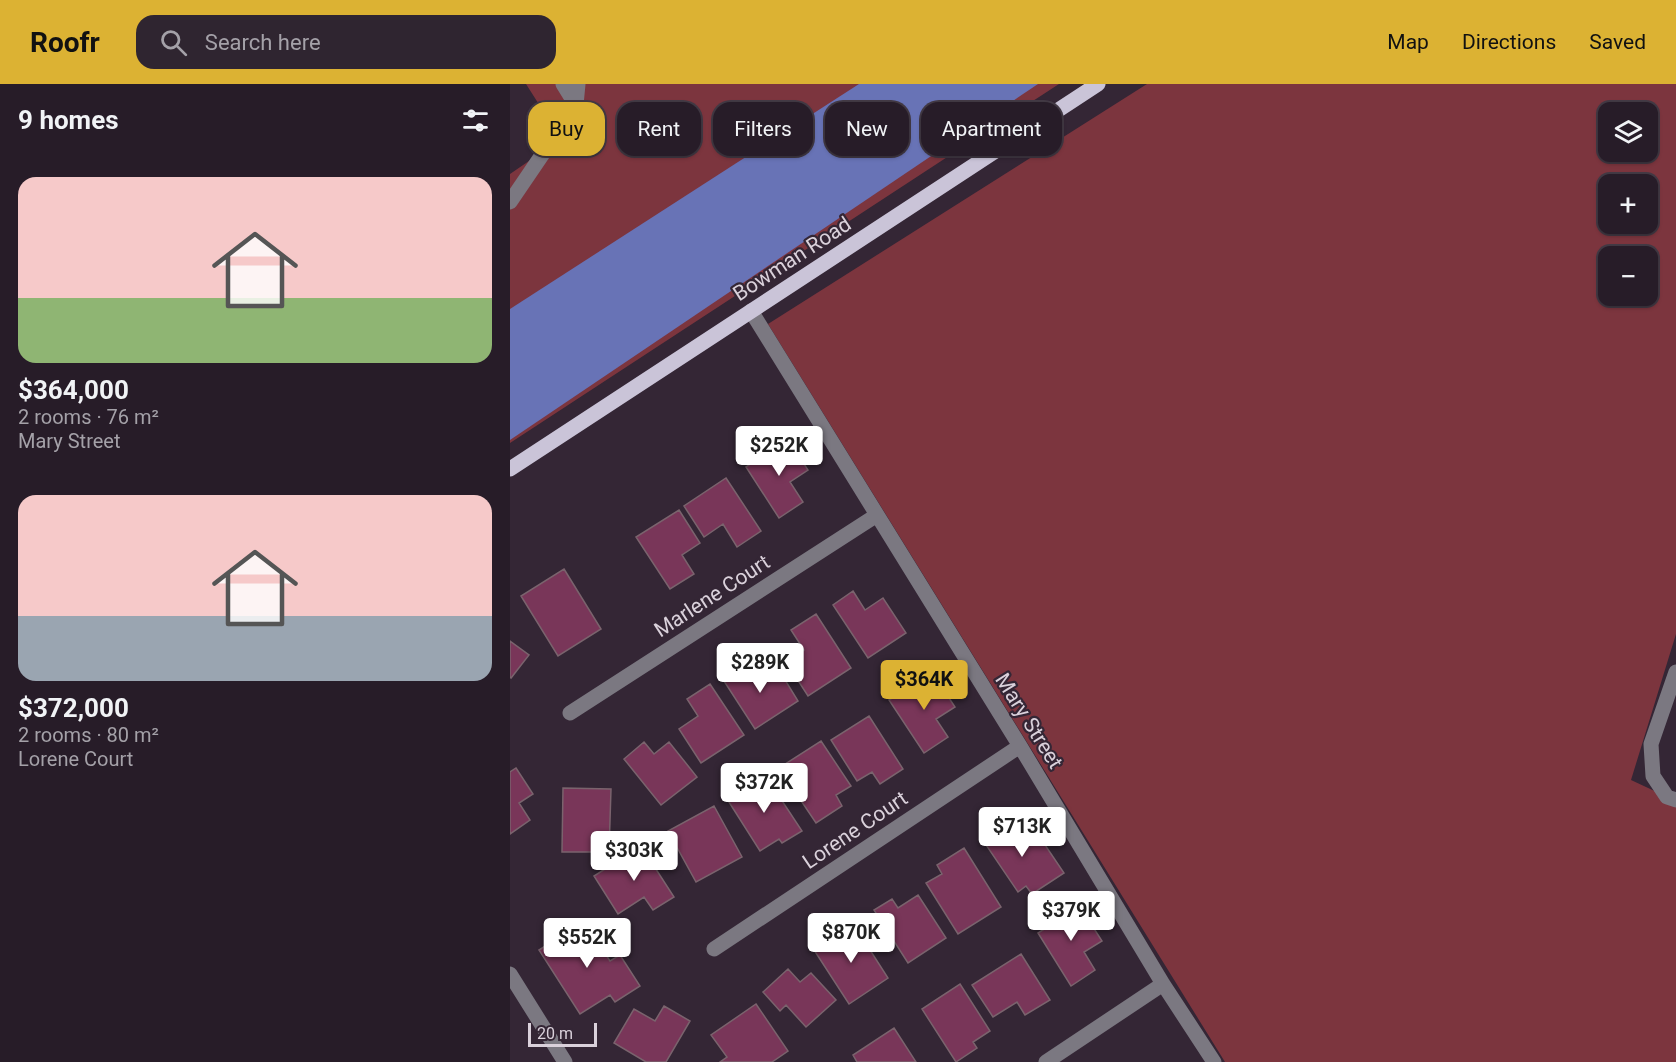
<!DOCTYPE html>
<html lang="en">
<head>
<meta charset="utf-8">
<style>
  :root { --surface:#271c28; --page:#2f2530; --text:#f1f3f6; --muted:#a4a1a8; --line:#433a45; --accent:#dcb233 }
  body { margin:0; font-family:Roboto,sans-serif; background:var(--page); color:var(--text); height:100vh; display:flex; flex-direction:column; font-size:22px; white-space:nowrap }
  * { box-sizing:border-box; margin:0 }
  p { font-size:20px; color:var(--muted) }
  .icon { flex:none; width:33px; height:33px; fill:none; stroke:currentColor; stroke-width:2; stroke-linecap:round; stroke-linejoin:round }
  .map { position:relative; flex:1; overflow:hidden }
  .drawer { display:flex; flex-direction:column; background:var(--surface); width:510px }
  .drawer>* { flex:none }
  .banner { position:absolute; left:18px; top:18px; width:570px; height:54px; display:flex; gap:12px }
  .buttons { position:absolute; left:1088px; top:18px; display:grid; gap:12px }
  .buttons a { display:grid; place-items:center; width:60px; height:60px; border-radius:12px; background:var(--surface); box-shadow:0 2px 4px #0004,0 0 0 2px var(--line); font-size:30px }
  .scale { position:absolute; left:18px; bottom:15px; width:69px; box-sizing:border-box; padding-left:6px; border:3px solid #dad1db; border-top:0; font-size:16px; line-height:21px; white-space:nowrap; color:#dad1db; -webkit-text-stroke:4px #342635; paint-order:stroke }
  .price { position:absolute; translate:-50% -51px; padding:0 14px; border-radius:6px; background:#fff; color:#222; font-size:20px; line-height:39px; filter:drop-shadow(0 2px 3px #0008) }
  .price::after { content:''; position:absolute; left:50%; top:36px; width:18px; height:14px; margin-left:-9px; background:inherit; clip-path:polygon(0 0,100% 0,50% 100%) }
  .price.active { background:var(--accent); color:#111 }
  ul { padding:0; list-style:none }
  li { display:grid; align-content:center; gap:12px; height:318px; padding:0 18px }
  li span { display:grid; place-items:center; height:186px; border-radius:18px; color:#555 }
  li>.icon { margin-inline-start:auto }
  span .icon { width:108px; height:108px; fill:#fffc; stroke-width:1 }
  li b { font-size:26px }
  h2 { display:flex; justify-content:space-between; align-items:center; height:72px; padding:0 18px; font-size:26px }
  .tag { padding:0 21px; border-radius:18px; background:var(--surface); box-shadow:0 2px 4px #0004,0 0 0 2px var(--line); font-size:21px; line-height:54px }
  .tag.active { background:var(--accent); color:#111 }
  header { display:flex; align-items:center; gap:36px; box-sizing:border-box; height:84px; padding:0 30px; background:var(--accent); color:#111 }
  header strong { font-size:28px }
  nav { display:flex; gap:33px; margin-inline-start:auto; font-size:21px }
  .search { width:420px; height:54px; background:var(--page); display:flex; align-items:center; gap:15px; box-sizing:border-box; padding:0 21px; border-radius:18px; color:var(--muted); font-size:22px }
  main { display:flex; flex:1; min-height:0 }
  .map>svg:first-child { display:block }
  .green { fill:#7c353e; fill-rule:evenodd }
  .water { fill:#6873b6 }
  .building { fill:#793659; stroke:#7a636d; stroke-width:1.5 }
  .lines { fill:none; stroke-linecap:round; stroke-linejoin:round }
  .minor { stroke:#7b7881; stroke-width:15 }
  .major { stroke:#cac4d8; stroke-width:15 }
  .labels { text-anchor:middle; stroke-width:4.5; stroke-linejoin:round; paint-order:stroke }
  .street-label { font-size:21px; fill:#dad1db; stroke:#342635 }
</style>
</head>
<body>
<header>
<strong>Roofr</strong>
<div class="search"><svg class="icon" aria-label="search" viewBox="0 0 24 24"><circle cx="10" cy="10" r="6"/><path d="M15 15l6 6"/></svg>Search here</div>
<nav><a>Map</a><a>Directions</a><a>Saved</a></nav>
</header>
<main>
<section class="drawer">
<h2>9 homes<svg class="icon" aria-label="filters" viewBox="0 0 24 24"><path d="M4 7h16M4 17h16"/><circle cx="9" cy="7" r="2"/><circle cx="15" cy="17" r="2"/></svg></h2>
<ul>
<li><span style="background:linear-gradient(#f6c9c9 65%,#8fb573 0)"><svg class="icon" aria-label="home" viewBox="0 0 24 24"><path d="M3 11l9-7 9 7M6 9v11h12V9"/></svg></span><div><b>$364,000</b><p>2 rooms · 76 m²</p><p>Mary Street</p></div></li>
<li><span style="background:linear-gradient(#f6c9c9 65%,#9aa5b1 0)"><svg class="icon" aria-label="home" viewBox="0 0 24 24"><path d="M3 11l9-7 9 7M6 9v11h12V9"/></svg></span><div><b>$372,000</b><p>2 rooms · 80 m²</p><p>Lorene Court</p></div></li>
</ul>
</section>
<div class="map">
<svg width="1166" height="978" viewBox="0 0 1166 978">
  <rect width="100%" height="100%" fill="#342635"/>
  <path class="green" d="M16,0H549L0,359V90L51,55Z
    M637,0H1166V550L1121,696L1166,717V978H715L258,240ZM1098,28H1137V68H1098ZM1098,100H1137V140H1098ZM1098,172H1137V212H1098Z"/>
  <path class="water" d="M349,0H528L0,356V225Z"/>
  <path class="building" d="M278,355L298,386L280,398L293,418L269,434L236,383Z
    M216,394L251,447L227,463L213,440L194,453L174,422Z
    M169,426L190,459L172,471L184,490L160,505L126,453Z
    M54,485L91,545L48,572L11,512Z
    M343,507L355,526L373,514L396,549L358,574L323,521Z
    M306,530L341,584L298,612L276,578L294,566L281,546Z
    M0,557L19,571L1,594L0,593Z
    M238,577L251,597L269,586L288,617L245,645L212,594Z
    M422,588L445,623L426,635L438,653L414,669L379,616Z
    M200,600L234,651L191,679L169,645L188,632L177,615Z
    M359,632L393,685L370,700L362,688L347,697L321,656Z
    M311,657L341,702L326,711L332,722L306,739L269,684Z
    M134,658L144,670L159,658L187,693L151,721L114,675Z
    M6,684L23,710L9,719L20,736L0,750V688Z
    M255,691L292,747L272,759L269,755L250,767L217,715Z
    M53,704L101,705L99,768H52Z
    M204,722L232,773L186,798L158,747Z
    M492,737L507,758L525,746L554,789L522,810L516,802L508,808L470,752Z
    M131,762L164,813L143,826L134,813L108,830L84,792Z
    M454,764L491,823L448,850L416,799L432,790L427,781Z
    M408,811L436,854L398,879L364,826L382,815L388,824Z
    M565,815L592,857L574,868L585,886L561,902L528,849L550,835L545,827Z
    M74,837L100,877L110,871L130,902L105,918L100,911L70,930L29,866Z
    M344,841L378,894L339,920L304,866Z
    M511,870L540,916L515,931L507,918L483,933L462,901Z
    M278,885L290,898L301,889L326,916L296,943L276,921L270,927L253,908Z
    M450,900L480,947L463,958L467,964L446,978L412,925Z
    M246,920L278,967L262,978H210L217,973L201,951Z
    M154,922L180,937L156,978H136L104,959L124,925L145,937Z
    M384,944L406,978H347L343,971Z"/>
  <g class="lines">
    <path class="minor" d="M53,0L66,21
      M0,118L66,21L68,0
      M241,227L510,662L653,900L704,978
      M1166,588L1141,660L1143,692L1157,713L1166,716
      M60,629L367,431
      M204,865L510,662
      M0,890L55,978
      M536,978L653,900"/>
    <path class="major" d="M0,385L588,0"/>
  </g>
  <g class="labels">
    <g class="street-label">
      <text transform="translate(282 175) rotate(-33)" y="7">Bowman Road</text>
      <text transform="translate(202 512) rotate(-33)" y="7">Marlene Court</text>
      <text transform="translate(519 637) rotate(58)" y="7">Mary Street</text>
      <text transform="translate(345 746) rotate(-34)" y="7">Lorene Court</text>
    </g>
  </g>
</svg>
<div class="buttons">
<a><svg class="icon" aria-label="layers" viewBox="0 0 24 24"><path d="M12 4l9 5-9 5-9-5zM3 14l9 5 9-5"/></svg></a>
<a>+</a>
<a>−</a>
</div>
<div class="scale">20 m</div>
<b class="price" style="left:269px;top:393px">$252K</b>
<b class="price" style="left:250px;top:610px">$289K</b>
<b class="price active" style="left:414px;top:627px">$364K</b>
<b class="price" style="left:254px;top:730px">$372K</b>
<b class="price" style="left:512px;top:774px">$713K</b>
<b class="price" style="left:124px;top:798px">$303K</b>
<b class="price" style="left:561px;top:858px">$379K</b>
<b class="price" style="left:341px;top:880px">$870K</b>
<b class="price" style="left:77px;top:885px">$552K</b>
<div class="banner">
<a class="tag active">Buy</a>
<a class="tag">Rent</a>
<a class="tag">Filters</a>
<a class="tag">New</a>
<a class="tag">Apartment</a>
</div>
</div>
</main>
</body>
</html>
